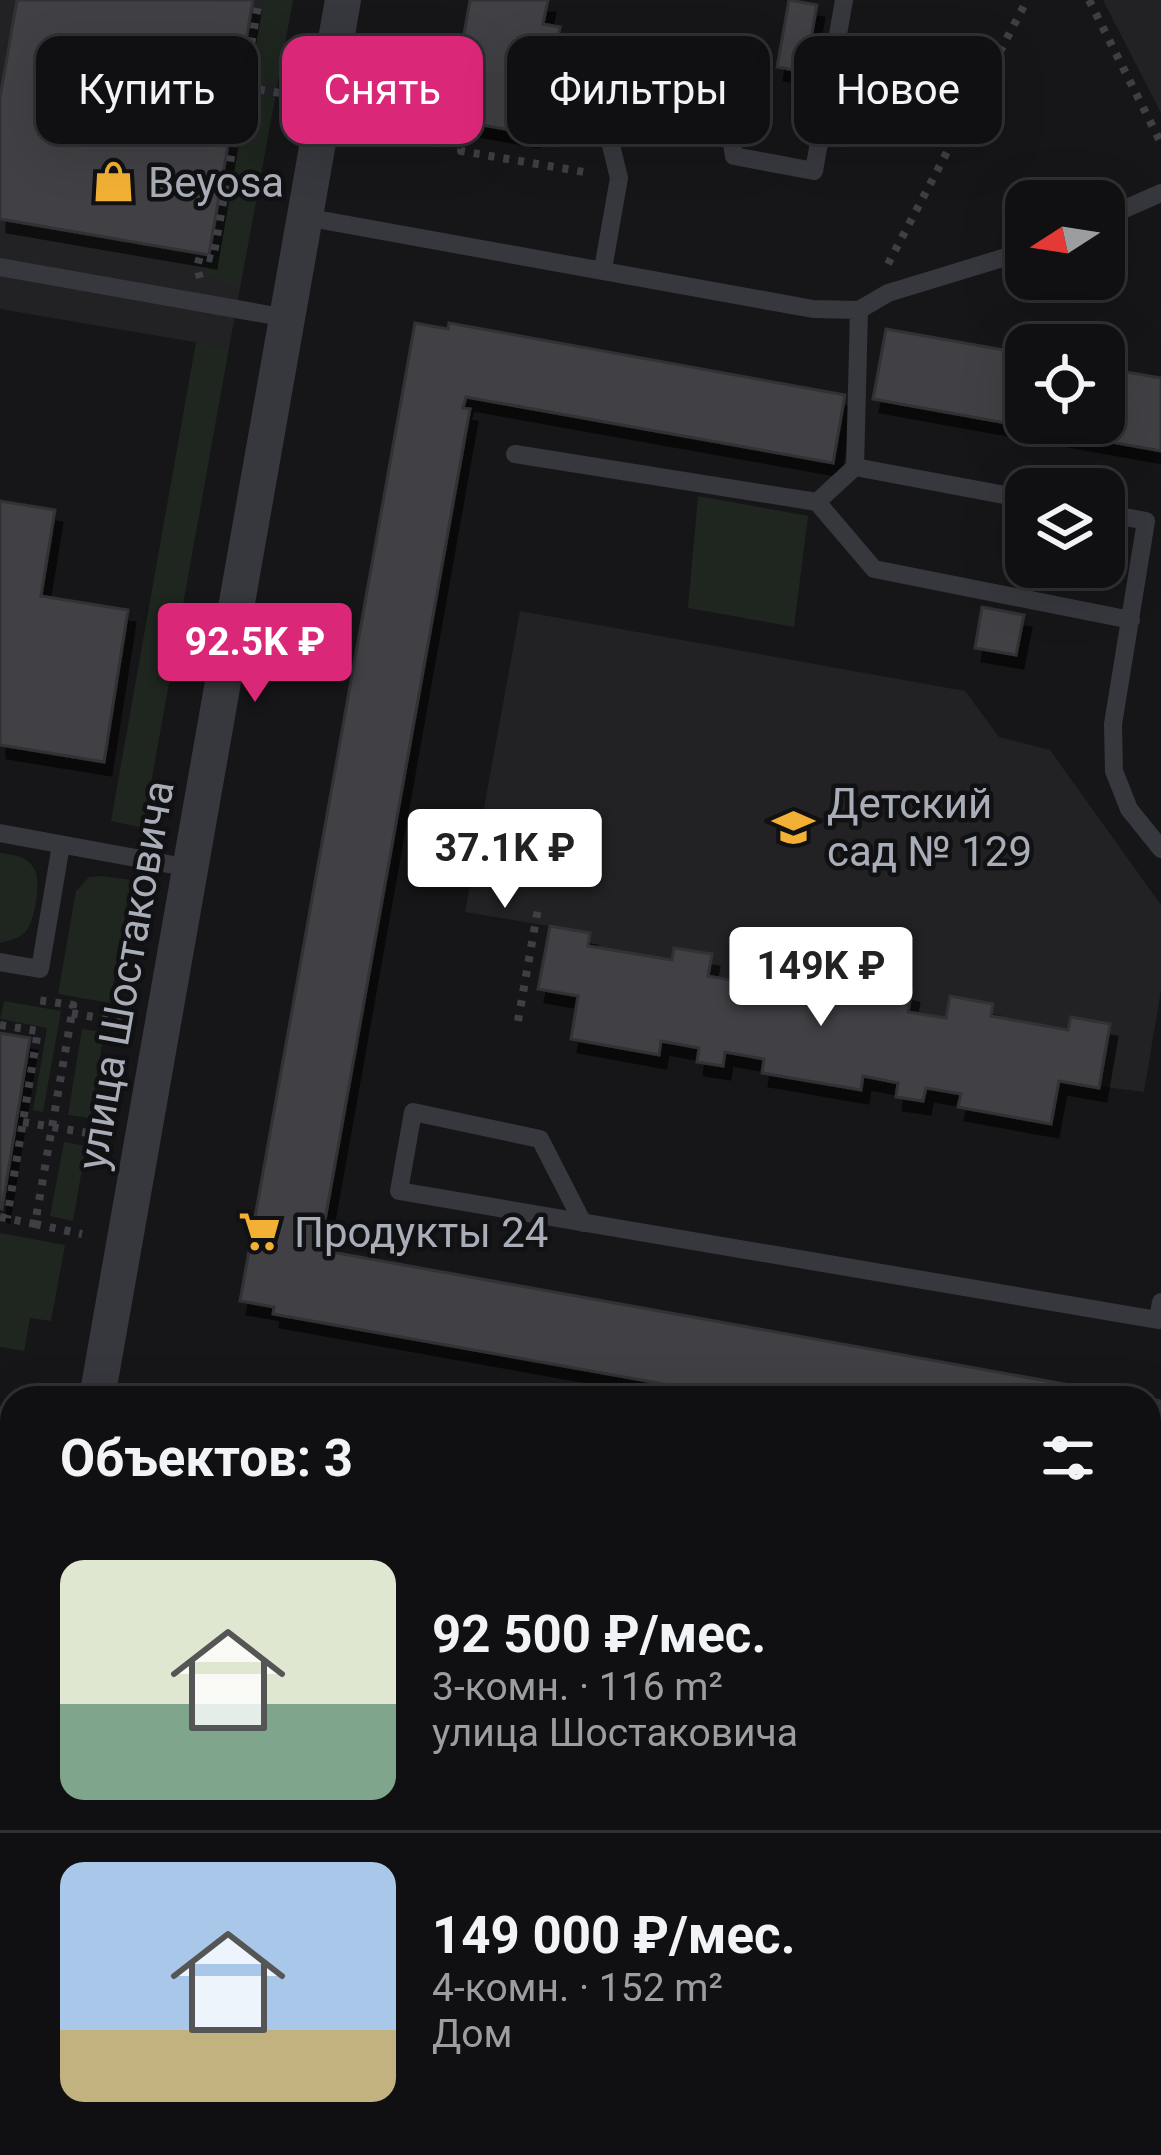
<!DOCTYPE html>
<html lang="ru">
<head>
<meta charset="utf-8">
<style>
  :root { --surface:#101012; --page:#1e1e20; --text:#f1f3f6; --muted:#9c9d9f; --line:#303032; --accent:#db2777 }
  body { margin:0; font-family:Roboto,sans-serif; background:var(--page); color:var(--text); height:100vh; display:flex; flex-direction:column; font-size:45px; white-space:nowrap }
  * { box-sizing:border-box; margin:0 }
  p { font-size:39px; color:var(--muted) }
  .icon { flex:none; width:66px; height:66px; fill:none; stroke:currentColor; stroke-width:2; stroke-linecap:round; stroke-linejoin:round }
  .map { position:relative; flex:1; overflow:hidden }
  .side { position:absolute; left:0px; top:1386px; width:1161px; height:771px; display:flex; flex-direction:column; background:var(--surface); border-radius:36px 36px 0 0; box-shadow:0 12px 48px #0002,0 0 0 3px var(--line) }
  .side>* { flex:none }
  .top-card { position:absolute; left:36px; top:36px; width:1089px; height:108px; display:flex; gap:24px }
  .needle { width:78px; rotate:258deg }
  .controls { position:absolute; left:1005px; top:180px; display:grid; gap:24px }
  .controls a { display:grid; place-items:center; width:120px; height:120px; border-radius:24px; background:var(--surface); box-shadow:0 12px 48px #0002,0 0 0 3px var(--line); font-size:60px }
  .price { position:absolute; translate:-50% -102px; padding:0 27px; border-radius:12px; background:#fff; color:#222; font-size:39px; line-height:78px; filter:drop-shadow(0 3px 6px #0008) }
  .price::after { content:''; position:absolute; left:50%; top:72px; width:36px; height:27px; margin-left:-18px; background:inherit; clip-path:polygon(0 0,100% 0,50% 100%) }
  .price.on { background:var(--accent); color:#fff }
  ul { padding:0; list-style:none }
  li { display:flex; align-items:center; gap:36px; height:300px; padding:0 60px }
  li+li { border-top:3px solid var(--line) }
  li span { display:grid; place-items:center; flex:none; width:336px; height:240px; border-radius:24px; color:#555 }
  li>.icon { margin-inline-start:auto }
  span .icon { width:144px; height:144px; fill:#fffc; stroke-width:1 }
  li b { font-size:51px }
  h2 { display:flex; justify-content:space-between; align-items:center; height:144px; padding:0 60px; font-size:51px }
  .pill { padding:0 42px; border-radius:24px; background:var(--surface); box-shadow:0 12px 48px #0002,0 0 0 3px var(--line); font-size:42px; line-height:108px }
  .pill.on { background:var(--accent); color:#fff }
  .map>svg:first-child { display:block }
  .built { fill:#222225 }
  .green { fill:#1e261f }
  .building { fill:#404145; stroke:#303034; stroke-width:3; filter:url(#shadow) }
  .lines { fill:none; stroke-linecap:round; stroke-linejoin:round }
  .path { stroke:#3d3f44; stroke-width:8; stroke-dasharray:6 9; stroke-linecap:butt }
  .lane { stroke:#37383d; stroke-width:18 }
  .street { stroke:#37383d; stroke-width:36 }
  .labels { text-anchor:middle; stroke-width:9; stroke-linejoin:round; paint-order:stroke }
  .poi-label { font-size:42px; fill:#a8adb8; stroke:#111113; text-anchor:start }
  .street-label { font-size:42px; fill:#a8adb8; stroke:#111113 }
</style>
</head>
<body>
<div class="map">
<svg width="1161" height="2155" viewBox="0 0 1161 2155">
  <defs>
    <filter id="shadow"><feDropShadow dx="7" dy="13" stdDeviation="0" flood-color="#0009"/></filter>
  </defs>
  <rect width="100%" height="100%" fill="#161618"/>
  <path class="built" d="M0,0H293L229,348L0,309Z
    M1103,0H1161V113Z
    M520,611L965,691L999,737L1050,750L1161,905V990L1144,1092L1059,1081L1051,1124L958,1107L960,1093L927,1088L923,1101L896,1097L898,1083L864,1077L861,1090L762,1073L764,1059L726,1052L723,1066L697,1062L698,1048L662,1041L659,1055L571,1039L578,996L538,989L549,926L465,912Z
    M12,2080V2145H796L794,2155H0Z"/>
  <path class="green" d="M264,0H293L277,85L250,81Z
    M248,92L275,98L241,281L230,285L203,272L202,261L217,263Z
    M196,342L229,348L143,828L111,821Z
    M698,496L808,516L794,627L688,608Z
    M0,853C14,855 28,856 35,870C41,883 35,918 27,930C20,939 10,940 0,943Z
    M102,876L131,880L110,1003L58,994L76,891L89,877Z
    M4,1001L61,1011L43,1112L33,1110L47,1028L0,1019Z
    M82,1029L104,1032L90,1118L68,1115Z
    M64,1142L86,1146L73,1221L50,1216Z
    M0,1233L65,1245L51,1321L30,1318L24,1351L0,1347Z"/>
  <path class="building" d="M17,0H253L209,255L0,219V97Z
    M470,0H548L543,24L560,27L545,109L537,108L532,134L449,119Z
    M789,0L817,5L805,72L777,67Z
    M415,323L448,329L449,323L845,395L833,463L466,397L463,408L470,409L322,1237H317L315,1249L1142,1398H742L273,1314L274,1307L240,1301Z
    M886,329L1026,354V423H1104V368L1161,378V451L873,399Z
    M0,501L55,510L41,596L128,610L104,762L0,745Z
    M982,607L1024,615L1016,655L975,648Z
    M550,926L590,933L588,946L672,960L674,948L712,954L708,976L747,983L751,961L789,968L786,981L870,996L872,982L912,990L908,1012L946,1018L950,996L993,1004L991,1016L1068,1030L1071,1017L1110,1024L1099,1088L1059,1081L1051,1124L958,1107L961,1094L926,1088L923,1101L896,1097L898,1083L863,1076L861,1090L762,1073L764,1059L725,1052L723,1066L697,1062L699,1048L661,1041L659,1055L571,1039L578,996L538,989Z
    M0,1033L30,1038L2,1209L0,1208Z
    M1149,1399L1161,1401V1473L1149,1471Z
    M1149,1821L1161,1823V1887L1149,1892Z
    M109,2145H216L214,2155H108Z
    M411,2145H520L519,2155H410Z
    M877,2145H948L946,2155H875Z"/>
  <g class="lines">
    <path class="path" d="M1089,0L1161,143
      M244,87L286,94
      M401,126L463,137L461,151L590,173
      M888,264L1027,0
      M200,278L197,267L200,256L213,259L259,0
      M72,1013L121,1022
      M518,1021L539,903
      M0,1025L38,1031L7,1218
      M23,1122L100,1135
      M0,1217L35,1224L72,1013L73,1005L37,1000
      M35,1224L82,1234
      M0,1928L12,1927
      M1149,1961L1161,1953
      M831,2155L833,2145"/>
    <path class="lane" d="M305,217L813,309L859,310L888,293L1026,251
      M1104,218L1161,193
      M0,267L287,318
      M603,269L619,178L609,137L622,58L721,76L734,156L814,171L844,0
      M515,454L817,502L855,467L859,310
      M855,467L1026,499
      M817,502L874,569L1131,620
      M1104,513L1146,521L1113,724L1114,771L1129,809L1161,849
      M0,833L190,868
      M0,962L40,969L61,845
      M583,1223L540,1139L413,1112L399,1191C652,1235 905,1278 1158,1320L1161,1302
      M0,1621L12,1624
      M0,1832L12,1835
      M1149,1998L1161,1990
      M0,2081L12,2013
      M1149,2111L1161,2103
      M1024,2145L1028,2155
      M1086,2155L1101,2145"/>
    <path class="street" d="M97,1398L343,0
      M0,1433L12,1435
      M1149,1637L1161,1639"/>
  </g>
  <defs>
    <symbol id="shop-bare" viewBox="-9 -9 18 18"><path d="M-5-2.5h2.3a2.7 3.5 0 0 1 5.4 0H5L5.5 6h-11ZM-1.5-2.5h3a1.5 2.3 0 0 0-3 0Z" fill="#f2b134" stroke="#111113" stroke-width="2.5" paint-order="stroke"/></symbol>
    <symbol id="school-bare" viewBox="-9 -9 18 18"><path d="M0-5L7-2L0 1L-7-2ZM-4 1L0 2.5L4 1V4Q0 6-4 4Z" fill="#f2b134" stroke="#111113" stroke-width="2.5" paint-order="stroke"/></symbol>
    <symbol id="supermarket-bare" viewBox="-9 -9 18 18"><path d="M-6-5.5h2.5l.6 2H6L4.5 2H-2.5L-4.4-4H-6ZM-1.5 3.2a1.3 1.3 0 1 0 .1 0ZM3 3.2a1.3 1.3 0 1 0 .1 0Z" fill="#f2b134" stroke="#111113" stroke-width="2.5" paint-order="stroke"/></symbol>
  </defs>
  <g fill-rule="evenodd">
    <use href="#shop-bare" x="84" y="152" width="59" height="59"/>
    <use href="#school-bare" x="764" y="798" width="59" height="59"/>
    <use href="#supermarket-bare" x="230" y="1202" width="59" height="59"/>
  </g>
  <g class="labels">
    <g class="poi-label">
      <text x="148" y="197">Beyosa</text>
      <text x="827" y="818">Детский<tspan x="827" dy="48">сад № 129</tspan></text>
      <text x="294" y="1247">Продукты 24</text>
    </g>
    <g class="street-label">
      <text transform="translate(125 975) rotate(-80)" y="15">улица Шостаковича</text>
    </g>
  </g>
</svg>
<div class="controls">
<a><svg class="needle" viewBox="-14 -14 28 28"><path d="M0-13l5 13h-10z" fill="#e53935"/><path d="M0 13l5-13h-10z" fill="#9c9d9f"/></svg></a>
<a><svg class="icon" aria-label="locate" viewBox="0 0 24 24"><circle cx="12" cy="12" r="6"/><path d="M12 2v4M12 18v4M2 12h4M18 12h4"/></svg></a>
<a><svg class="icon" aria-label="layers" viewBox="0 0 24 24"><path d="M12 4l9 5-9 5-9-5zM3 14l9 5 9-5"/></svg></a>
</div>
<b class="price on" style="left:255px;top:705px">92.5K ₽</b>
<b class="price" style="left:505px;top:911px">37.1K ₽</b>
<b class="price" style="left:821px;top:1029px">149K ₽</b>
<div class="top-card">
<a class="pill">Купить</a>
<a class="pill on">Снять</a>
<a class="pill">Фильтры</a>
<a class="pill">Новое</a>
</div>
<section class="side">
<h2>Объектов: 3<svg class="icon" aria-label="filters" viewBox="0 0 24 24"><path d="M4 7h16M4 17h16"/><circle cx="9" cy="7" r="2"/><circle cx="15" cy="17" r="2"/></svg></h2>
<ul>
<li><span style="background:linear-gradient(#dfe7d0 60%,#7fa58c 0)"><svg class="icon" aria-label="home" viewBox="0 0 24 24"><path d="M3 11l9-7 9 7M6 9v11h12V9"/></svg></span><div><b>92 500 ₽/мес.</b><p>3-комн. · 116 m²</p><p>улица Шостаковича</p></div></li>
<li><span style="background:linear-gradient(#a9c7e8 70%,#c2b280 0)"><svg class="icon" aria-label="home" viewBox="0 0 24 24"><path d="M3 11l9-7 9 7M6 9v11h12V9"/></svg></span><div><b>149 000 ₽/мес.</b><p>4-комн. · 152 m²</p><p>Дом</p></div></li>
</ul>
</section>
</div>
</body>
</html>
